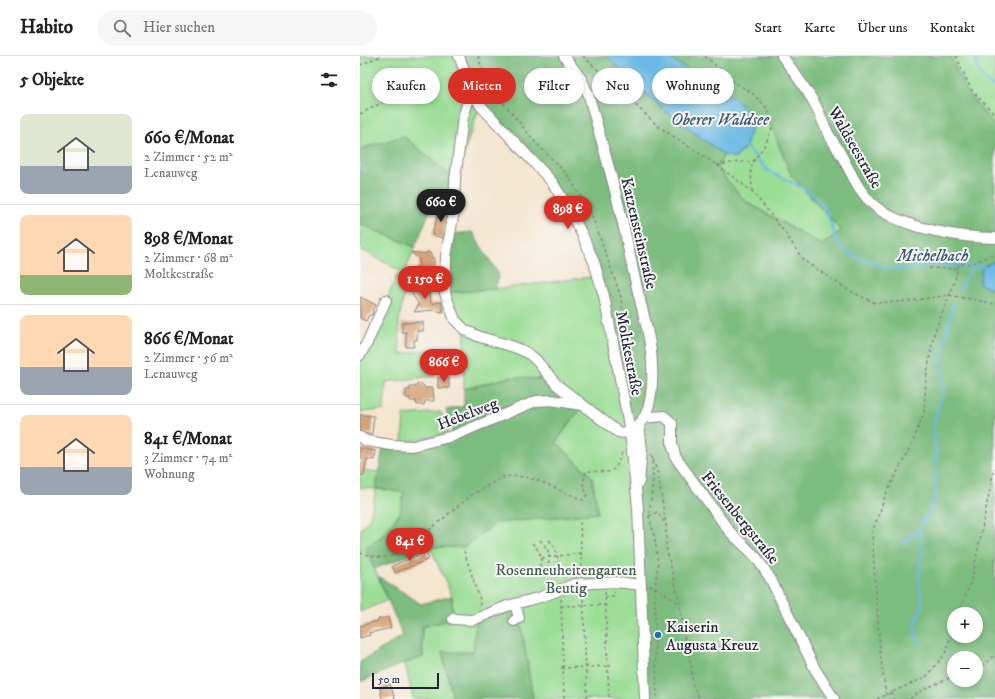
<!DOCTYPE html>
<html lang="de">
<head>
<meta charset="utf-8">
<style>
  :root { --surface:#fff; --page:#f6f6f6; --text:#202124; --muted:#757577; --line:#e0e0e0; --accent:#d93025 }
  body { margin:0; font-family:"IM FELL DW Pica",serif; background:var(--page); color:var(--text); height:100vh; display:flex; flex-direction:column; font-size:15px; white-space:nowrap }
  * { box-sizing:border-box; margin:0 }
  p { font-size:13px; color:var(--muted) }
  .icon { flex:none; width:22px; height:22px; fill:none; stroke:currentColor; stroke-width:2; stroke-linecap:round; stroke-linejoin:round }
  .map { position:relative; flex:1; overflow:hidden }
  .details { display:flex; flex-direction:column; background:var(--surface); width:360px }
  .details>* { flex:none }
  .top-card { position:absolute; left:12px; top:12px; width:380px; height:36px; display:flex; gap:8px }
  .tools { position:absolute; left:587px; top:551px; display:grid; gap:8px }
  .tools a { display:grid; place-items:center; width:36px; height:36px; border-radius:50%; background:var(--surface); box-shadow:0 2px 6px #0003; font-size:20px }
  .scale { position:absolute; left:12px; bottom:10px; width:67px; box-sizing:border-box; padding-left:4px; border:2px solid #22223b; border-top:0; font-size:11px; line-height:14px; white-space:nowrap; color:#22223b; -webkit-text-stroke:3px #f6f6f2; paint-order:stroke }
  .price { position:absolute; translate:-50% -34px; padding:0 9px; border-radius:14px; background:var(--accent); color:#fff; font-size:13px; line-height:26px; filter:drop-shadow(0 1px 2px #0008) }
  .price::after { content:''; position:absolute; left:50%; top:24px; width:12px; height:9px; margin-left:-6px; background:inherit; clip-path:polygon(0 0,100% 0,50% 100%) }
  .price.active { background:#222; color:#fff }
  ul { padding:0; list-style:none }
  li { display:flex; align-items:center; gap:12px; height:100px; padding:0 20px }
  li+li { border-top:1px solid var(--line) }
  li span { display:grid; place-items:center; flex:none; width:112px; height:80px; border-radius:8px; color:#555 }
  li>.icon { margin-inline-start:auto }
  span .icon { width:48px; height:48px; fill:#fffc; stroke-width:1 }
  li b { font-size:17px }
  h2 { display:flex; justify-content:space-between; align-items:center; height:48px; padding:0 20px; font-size:17px }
  .tag { padding:0 14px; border-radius:18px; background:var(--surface); box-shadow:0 2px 6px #0003; font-size:14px; line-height:36px }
  .tag.active { background:var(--accent); color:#fff }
  header { display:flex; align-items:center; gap:24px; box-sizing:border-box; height:56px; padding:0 20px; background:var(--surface); border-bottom:1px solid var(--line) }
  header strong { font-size:19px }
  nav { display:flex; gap:22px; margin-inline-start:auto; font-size:14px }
  .search { width:280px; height:36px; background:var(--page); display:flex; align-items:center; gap:10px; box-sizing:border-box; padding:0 14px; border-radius:22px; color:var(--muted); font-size:15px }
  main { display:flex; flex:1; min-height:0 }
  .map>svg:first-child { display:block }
  .green { fill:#9add94; stroke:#5e8068 }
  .forest { fill:#7bbc7e; stroke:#4e6f5c; fill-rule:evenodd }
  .water { fill:#6ab9e4; stroke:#466e90 }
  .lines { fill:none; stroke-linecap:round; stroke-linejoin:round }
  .stream { stroke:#6ab9e4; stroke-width:2.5 }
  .building { fill:#d5a276 }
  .minor-casing { stroke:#8b8485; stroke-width:12 }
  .path { stroke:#8b8485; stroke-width:1.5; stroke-dasharray:3 3; stroke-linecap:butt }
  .minor { stroke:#fff; stroke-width:10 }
  .poi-dot { fill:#1f6fb2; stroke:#f6f6f2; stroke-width:1.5 }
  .labels { text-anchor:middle; stroke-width:4; stroke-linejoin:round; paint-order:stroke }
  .street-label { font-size:16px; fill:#22223b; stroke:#f6f6f2 }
  .park-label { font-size:16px; fill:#465a56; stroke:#f6f6f2 }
  .poi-label { font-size:16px; fill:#22223b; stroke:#f6f6f2; text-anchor:start }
  .water-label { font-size:17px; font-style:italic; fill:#3b5776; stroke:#f6f6f2 }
</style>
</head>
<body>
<header>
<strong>Habito</strong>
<div class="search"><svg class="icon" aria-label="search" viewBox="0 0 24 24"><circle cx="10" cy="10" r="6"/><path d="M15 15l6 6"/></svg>Hier suchen</div>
<nav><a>Start</a><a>Karte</a><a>Über uns</a><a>Kontakt</a></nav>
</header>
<main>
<section class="details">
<h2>5 Objekte<svg class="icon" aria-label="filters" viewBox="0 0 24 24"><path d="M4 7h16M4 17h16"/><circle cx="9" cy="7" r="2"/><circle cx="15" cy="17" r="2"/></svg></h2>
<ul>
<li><span style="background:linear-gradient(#dfe7d0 65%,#9aa5b1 0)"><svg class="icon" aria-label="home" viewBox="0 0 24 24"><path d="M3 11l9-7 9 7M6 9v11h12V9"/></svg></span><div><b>660 €/Monat</b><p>2 Zimmer · 52 m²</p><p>Lenauweg</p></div></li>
<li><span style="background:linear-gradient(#ffd9b3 75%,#8fb573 0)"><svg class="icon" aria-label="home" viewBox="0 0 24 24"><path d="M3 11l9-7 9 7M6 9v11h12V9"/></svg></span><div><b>898 €/Monat</b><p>2 Zimmer · 68 m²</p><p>Moltkestraße</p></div></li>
<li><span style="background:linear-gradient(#ffd9b3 65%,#9aa5b1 0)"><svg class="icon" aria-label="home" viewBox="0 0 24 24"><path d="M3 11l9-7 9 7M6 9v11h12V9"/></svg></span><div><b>866 €/Monat</b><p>2 Zimmer · 56 m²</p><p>Lenauweg</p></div></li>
<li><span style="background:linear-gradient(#ffd9b3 65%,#9aa5b1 0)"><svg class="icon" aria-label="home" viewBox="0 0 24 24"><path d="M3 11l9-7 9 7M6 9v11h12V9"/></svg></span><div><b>841 €/Monat</b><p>3 Zimmer · 74 m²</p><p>Wohnung</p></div></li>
</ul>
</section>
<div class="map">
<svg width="635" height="643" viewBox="0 0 635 643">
  <rect width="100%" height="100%" fill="#f6f6f2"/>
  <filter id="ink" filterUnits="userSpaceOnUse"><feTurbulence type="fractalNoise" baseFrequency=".025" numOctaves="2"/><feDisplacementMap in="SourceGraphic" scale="8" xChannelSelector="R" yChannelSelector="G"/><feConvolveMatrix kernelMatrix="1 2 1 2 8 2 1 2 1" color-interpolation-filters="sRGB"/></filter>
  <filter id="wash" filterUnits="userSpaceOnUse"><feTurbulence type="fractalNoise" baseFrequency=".012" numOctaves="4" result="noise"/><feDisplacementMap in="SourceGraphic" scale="16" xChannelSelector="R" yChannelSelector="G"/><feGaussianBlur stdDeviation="0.9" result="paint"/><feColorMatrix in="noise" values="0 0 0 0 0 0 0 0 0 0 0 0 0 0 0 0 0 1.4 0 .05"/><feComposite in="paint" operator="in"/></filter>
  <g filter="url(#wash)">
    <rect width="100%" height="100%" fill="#f4e5cf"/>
    <path class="green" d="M0,0H99L120,49L95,124L44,80L0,93Z
      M590,0H635V70L608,38Z
      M411,69L431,119L481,175L462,189L385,145L357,112L364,99L376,102L386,90L392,70Z
      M0,168L55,191L44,217L0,193Z
      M37,218L47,221L39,266L40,298L76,293L74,320L26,326L24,354L0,356V304L11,287Z
      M238,220L270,375L285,643H173L158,549L113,596L82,597L93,643H53L45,607L63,601L62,571L93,563L92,540L70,491H104L135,467L238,457L232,421L196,386L218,355L150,321L104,333L105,274L85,237L135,233Z
      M81,356L88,377L42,387L44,359Z
      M0,414L19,416L16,433L44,436L40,457L20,482L5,491L28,544L0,556V474L10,462L16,433L0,432Z"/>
    <path class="forest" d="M99,0H246L304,54L364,99L357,112L385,145L462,189L481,174L431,119L411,69L392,70L388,58L376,43L306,0H590L608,38L635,70V205L626,209L631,232H635V643H285L270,375L244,240L205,147L120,49ZM594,558H616V580H594ZM594,602H616V624H594Z
      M44,80L95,124V142L77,137L55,191L0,168V93Z
      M112,176L139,219L135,233L85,237L90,178Z
      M150,321L184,323L219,355L196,386L232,421L238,457L136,467L104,491H70L14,513L5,491L20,482L40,457L44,437L16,432L23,392L93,380L86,354L104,350V333Z
      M18,520L61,548L92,540L93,563L62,571L63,601L45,607L0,626V606L43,580Z
      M158,548L173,643H93L82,596H113L116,566Z"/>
    <path class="water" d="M246,0H306L376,43L388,58L392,70L386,90L376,102L364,99L304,54Z
      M635,205V232H631L619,228L622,211Z"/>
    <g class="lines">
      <path class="stream" d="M615,0C618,15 620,23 635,31
        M386,90L408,115L447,134L459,145L465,152L468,159L477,187L483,193L499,203L514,206L526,212L540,213H552L569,209L622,211
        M600,234L612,210
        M559,473L562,485L559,521L562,552L555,566L556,577L560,588
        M544,487L559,473L570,453L576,434V395L573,373L578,352L583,336L581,300L594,246"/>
    </g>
    <g id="blocks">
      <path class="building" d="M80,151L88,153L83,182L72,179Z
        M51,196L65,198L68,196L71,198V202H74V218L52,216L59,210V203Z
        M63,231L70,232L69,239L71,248L81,246L83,256L73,254L54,256L58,250H57L59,249L51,236L53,234L52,232Z
        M0,241L16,249L12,254L13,256L12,259H9L6,265L0,262Z
        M63,266V275H57V284H54V291H46V276H42V267Z
        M78,322H89V332H78Z
        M58,328H62L65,332H73L74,345H65L64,349H57L56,345H50V342H46V334H50V331H55Z
        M0,359L14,360L12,378H7L0,375Z
        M0,392L16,395L14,404L7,403L4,419H0Z
        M66,496L69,503L35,517L32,510Z
        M28,561L31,572L9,577L10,579L0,582V570L18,565V563Z
        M30,628L35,643H22L20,632Z"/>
    </g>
  </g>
  <g filter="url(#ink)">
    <use href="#blocks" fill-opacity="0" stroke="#8b8485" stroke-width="1"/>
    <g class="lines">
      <defs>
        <path id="minor" d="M99,0L112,34L120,49L181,114L192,126L205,147L222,178L234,206L244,240L270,375L278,452L285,643
          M422,0C434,16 446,32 456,50C460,58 463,67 467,75C472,85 479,94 484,104C493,121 501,139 516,151C542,172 602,182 635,182
          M112,34L103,61L95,124L94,155L86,200L85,237L95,264L105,274L120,281L154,291L168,297L176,304L197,329L258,376C265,378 269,376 275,372C292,359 293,329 292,309C291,279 281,252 275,223C270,203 267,183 262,164C253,122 240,81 229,40L222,24L204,0
          M0,299L7,287L26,244
          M283,362L304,360L312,367V388L316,402L370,476L396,501L410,522L455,613L474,643
          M279,368L282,394L279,426
          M0,381L6,385L32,389L53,390L93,380L176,345L191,344L222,349
          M93,563L113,564L147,550L181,541L215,528L256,526L281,529
          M154,565L159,562L155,548"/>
      </defs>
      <use href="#minor" class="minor-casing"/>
      <path class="path" d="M118,0L124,19L145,49L176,87L206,117L231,157L261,241L271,326
        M223,0L299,71L357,109L393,136L426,178L443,204L488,234L515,247L550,245L589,239L635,248
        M345,0L374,26L391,36L408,53L412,72L406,87L393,106L391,113L392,135
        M596,0L611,33L635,59
        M0,9L21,0
        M0,58L60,27
        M357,109L378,106H393
        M569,212L598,213
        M291,398L298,418L306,469V491L320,548L323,576L331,608L333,630L340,643
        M292,400L293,424L289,460L295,483L298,508L295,531V581L297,643
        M289,460L297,456L305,467
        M220,466L222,519
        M180,484C191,495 191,501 186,516
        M189,484C198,494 200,502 195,513
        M172,487C181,496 184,503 178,514
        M104,495L120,544V551
        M0,497L17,501H30L52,488L113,438L145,420L165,421L179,425L223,444L227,439L223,428L226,415L250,416L256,411L262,397
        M182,502L221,497
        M289,530L295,531L320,548
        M245,536L249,643
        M223,537L227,643
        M245,541L254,540V536
        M201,543L204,643
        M201,550L245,549
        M599,558L613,518L633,417L635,412
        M201,612L251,610
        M616,612L625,608L635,598
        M532,636L534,643
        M526,639L520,596L512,477L526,438L552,388L564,356L566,323L574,278L594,227L599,208H610L635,198
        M517,643L566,621L585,598L594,572
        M550,643L562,634L594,620"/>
      <use href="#minor" class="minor"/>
    </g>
  </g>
  <circle class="poi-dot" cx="298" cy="579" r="4"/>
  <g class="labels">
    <g class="street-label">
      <text transform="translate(496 91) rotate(60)" y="6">Waldseestraße</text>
      <text transform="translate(280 177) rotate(77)" y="6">Katzensteinstraße</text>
      <text transform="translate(270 297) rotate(79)" y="6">Moltkestraße</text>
      <text transform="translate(107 357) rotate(-21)" y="6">Hebelweg</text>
      <text transform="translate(381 461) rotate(51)" y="6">Friesenbergstraße</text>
    </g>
    <g class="park-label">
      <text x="206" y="519">Rosenneuheitengarten<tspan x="206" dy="18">Beutig</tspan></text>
    </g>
    <g class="poi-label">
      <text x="306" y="576">Kaiserin<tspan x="306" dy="18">Augusta Kreuz</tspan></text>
    </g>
    <g class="water-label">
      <text x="360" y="69">Oberer Waldsee</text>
      <text x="573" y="205">Michelbach</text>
    </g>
  </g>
</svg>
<div class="tools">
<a>+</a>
<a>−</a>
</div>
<div class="scale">50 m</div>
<b class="price active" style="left:81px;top:167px">660 €</b>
<b class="price" style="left:208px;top:174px">898 €</b>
<b class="price" style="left:65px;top:244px">1 150 €</b>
<b class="price" style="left:84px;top:327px">866 €</b>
<b class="price" style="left:50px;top:506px">841 €</b>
<div class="top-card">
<a class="tag">Kaufen</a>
<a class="tag active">Mieten</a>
<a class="tag">Filter</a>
<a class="tag">Neu</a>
<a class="tag">Wohnung</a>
</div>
</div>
</main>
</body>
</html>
